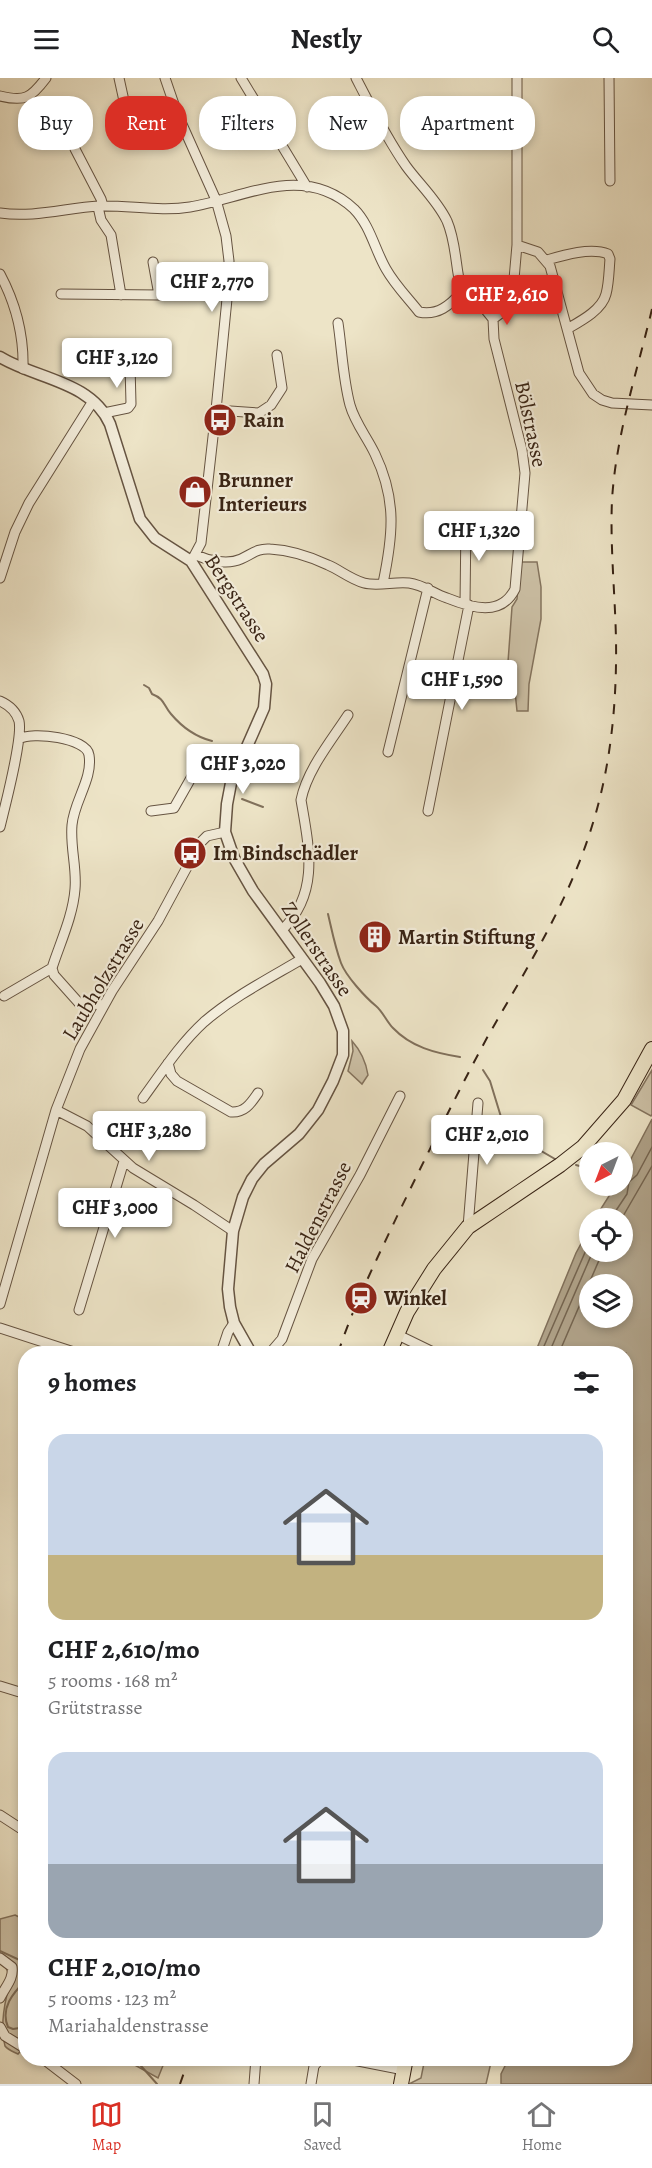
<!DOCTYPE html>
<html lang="en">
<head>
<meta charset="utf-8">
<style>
  :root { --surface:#fff; --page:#f2f2f2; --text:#202124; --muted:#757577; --line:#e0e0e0; --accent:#d93025 }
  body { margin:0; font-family:Alegreya,serif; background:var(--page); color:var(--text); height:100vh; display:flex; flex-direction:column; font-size:22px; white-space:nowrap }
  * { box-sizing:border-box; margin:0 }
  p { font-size:20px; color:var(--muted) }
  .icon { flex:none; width:33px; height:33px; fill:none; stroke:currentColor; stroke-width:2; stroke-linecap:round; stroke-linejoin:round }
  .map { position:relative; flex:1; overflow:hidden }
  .sheet { position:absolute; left:18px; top:1268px; width:615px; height:720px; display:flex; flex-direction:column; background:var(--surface); border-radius:24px; box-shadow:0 3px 9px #0003 }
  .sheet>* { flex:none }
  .banner { position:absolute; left:18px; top:18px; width:616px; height:54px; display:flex; gap:12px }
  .needle { width:39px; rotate:222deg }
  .buttons { position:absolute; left:579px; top:1064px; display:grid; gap:12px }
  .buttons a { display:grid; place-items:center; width:54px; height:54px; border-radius:50%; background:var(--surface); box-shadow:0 3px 9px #0003; font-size:30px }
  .price { position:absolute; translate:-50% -51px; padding:0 14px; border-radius:6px; background:#fff; color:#222; font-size:20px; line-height:39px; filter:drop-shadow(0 2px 3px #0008) }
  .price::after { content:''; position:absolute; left:50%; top:36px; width:18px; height:14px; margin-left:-9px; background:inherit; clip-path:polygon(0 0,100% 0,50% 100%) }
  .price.current { background:var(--accent); color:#fff }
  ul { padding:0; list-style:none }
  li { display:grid; align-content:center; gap:12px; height:318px; padding:0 30px }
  li span { display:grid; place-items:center; height:186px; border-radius:18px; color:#555 }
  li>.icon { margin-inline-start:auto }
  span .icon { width:108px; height:108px; fill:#fffc; stroke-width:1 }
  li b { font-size:26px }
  h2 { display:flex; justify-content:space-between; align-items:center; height:72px; padding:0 30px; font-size:26px }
  .chip { padding:0 21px; border-radius:24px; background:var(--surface); box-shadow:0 3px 9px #0003; font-size:21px; line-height:54px }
  .chip.current { background:var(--accent); color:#fff }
  header { display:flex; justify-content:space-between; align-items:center; height:78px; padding:0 30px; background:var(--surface); font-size:27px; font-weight:700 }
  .tabs { display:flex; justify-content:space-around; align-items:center; height:84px; border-top:2px solid var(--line); background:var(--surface); font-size:16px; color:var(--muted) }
  .tabs a { display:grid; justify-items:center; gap:3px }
  .tabs .current { color:var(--accent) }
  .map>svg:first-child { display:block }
  .green { fill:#cec3a9; stroke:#84745f; stroke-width:1.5 }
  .water { fill:#b0a38a; stroke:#80705b; stroke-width:1.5; fill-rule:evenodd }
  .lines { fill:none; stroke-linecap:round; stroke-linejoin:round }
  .shore { stroke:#746450; stroke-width:1.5 }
  .stream { stroke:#80705b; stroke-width:2 }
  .minor-casing { stroke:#665442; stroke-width:11 }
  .tertiary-casing { stroke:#665442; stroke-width:13 }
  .primary-casing { stroke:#392415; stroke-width:16 }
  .minor { stroke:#f3eddb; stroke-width:9 }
  .tertiary { stroke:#f3eddb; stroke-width:10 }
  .primary { stroke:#ede4c7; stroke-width:14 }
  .rail { stroke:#392415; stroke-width:2; stroke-dasharray:10 10; stroke-linecap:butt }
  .labels { text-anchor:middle; stroke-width:4.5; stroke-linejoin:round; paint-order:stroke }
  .poi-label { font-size:21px; font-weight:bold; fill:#392415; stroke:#f3eddb; text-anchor:start }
  .street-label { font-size:21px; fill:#392415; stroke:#f3eddb }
</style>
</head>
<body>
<header><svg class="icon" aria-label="menu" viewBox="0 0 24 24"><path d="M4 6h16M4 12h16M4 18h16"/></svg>Nestly<svg class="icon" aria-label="search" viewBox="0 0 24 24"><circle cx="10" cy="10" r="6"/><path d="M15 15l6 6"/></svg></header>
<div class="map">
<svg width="652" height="2006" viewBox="0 0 652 2006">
  <rect width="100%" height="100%" fill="#ede4c7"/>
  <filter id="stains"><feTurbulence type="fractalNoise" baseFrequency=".00333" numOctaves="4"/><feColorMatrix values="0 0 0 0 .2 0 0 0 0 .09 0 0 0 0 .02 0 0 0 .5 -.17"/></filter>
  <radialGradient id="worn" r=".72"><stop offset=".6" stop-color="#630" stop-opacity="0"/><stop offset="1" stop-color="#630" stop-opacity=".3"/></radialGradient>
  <path class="green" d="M520,484H537L541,509V541L529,606L528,633H517L514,603L508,584L512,529L517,521Z
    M352,963C361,973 366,984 368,997L362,1006L348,993L353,973Z
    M652,992V1036L651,1038L631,1027Z
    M15,1837L25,1842V1968L18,1976C14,1974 8,1972 5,1968C0,1949 4,1921 12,1902L0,1878V1841Z
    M122,1980H166L158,2000Z
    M425,1980H492L486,2006H409L421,2000Z"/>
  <path class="water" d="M652,1041V2006H501V1996L509,1980H626V1275H535L576,1175L589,1151L590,1173H622V1140H595L616,1107H622L623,1096ZM590,1206H622V1239H590Z"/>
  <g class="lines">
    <path class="shore" d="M611,1140L627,1116L629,1104L637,1097L652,1069
      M622,1140L652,1088
      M541,1275L590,1163
      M549,1275L593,1173
      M559,1275L603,1173"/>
    <path class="stream" d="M144,607L149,610L152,616C165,621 163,627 171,636C182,649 196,659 212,663
      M242,721L263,729
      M328,836C332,853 335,869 341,885C346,898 365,919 376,928C383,934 387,944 393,950C411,969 435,975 460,979
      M483,992L490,1003L505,1052L555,1081
      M576,1087L590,1091
      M0,1873L26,1885
      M26,1902C13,1915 0,1930 8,1949L13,1951L26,1949
      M134,1980L157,2006"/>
    <defs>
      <path id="minor" d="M119,0L126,32L133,44
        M165,0L177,35L216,122L226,158L229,183L227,221L216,332L201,465L193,480
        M241,0L307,109
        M356,0C371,29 387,61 406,88C419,106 437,122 447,143C457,166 455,191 462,214
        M609,0L610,103
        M0,18C25,24 31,20 46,0
        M75,71L101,121L103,128
        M98,129L101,142L111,157L121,217
        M0,135C33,140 66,130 99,128C129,127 160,134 190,129C245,120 303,84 354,131C370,147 375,172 386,191C395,207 408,220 419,234C438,238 450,227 462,214
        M517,167L538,174L550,188L579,295L593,316L602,322L612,325L652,327
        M547,182C564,177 591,169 608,176L610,181C609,192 609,205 606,216C602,232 581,243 567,251
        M0,196C16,226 24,258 23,291
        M462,214L476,220L493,241L501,235L511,222L514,201L517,167V0
        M61,216L159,217L153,184
        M338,245C342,272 343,301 350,327C355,345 367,359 375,376C397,422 393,457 383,505
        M104,286L145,288
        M216,332L259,335L271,327L282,310L277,277
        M104,335L128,330L131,326L130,287
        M196,477C209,483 228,487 241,481C252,476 258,470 270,471C289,472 311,479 328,487C340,492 350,501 364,505C378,509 395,503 409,505C424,507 434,516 447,520C472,530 501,539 515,511L525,395L522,372L494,261L493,241
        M0,500L15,454L29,425L93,323
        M465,526L466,443
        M0,623C9,627 16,633 19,643C23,660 5,728 0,749
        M19,661C32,653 87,660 89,677C93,701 74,723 72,747C70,769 77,790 75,811C73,838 60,865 52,890
        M388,674L428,510
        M151,733L174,730L199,686L216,681L239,684
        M428,733L469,527
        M282,852C320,815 309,769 301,722C307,692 331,663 348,637
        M52,890L54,897L79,925L104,927
        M4,918L52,890
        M168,985L171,996L177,1003L231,1034C245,1035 251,1025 258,1015
        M143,1020C162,994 180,966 204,944C233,919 268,901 302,881
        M56,1032L87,1048L133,1090L194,1127L233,1153
        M468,1149L478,1025
        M0,1226L56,1032L80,971L112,913L158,843L200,765L207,758L225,754
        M79,1232L124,1083
        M0,1250L77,1275
        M396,1256L435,1275
        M221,1275L228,1254L234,1245
        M270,1275L282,1261L312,1181L360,1097L400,1018
        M0,1608L26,1616
        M0,1737L26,1754
        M0,1880L12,1889C14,1901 5,1909 0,1920
        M0,1949L5,1958L26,1971
        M42,1980L76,2006
        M325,1980H340
        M343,1980L404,1992
        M254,2006L256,1980
        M311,2006L314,1988L321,1980"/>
      <path id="tertiary" d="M0,279C36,301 91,303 110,346L140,441L155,460L191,483L263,596L266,606L264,630L231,705L227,726L225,754L234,780L253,813L320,905L334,928L343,953V977L333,1003L318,1032L299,1056L264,1086L252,1101L243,1119L233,1153L228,1211L230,1229L234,1245L251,1275"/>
      <path id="primary" d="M389,1275L407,1234L434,1191L468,1149L560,1087L583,1069L624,1022L652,971
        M401,2006L406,1980"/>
    </defs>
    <use href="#minor" class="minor-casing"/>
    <use href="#tertiary" class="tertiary-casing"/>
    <use href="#primary" class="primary-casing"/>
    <use href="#minor" class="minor"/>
    <use href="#tertiary" class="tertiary"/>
    <use href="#primary" class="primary"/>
    <path class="rail" d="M338,1275C354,1226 378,1179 400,1132C429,1073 457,1015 488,958C527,890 569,823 592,748C611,688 617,624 616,561C615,515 610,468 612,422C616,357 637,294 652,231
      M180,2006L189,1980"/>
  </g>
  <defs>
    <symbol id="bus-disc" viewBox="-11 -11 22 22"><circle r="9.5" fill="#8f2418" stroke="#f3eddb"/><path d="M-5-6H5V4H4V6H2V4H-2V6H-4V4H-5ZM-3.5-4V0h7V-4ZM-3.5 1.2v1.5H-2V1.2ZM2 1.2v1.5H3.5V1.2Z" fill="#fff"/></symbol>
    <symbol id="shop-disc" viewBox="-11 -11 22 22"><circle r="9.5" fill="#8f2418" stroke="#f3eddb"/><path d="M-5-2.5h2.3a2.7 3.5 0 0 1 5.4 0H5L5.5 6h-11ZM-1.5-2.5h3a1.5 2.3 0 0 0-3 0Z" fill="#fff"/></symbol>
    <symbol id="building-disc" viewBox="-11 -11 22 22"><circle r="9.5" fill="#8f2418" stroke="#f3eddb"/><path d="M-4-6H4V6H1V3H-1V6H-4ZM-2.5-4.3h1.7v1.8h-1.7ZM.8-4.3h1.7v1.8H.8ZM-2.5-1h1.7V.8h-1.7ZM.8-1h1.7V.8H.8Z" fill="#fff"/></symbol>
    <symbol id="station-disc" viewBox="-11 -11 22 22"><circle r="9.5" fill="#8f2418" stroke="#f3eddb"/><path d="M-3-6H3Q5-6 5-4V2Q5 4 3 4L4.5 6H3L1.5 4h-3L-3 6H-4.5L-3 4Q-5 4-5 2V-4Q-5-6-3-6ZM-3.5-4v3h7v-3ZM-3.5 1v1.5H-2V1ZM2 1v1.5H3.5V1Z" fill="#fff"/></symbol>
  </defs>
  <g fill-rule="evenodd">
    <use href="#bus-disc" x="201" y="323" width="38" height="38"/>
    <use href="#shop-disc" x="176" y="395" width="38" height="38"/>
    <use href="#bus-disc" x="171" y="756" width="38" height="38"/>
    <use href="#building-disc" x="356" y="840" width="38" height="38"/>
    <use href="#station-disc" x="342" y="1201" width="38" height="38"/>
  </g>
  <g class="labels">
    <g class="poi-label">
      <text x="243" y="349">Rain</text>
      <text x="218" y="409">Brunner<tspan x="218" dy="24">Interieurs</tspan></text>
      <text x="213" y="782">Im Bindschädler</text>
      <text x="398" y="866">Martin Stiftung</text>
      <text x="384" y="1227">Winkel</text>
    </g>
    <g class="street-label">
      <text transform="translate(531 346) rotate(78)" y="7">Bölstrasse</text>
      <text transform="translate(237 520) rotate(57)" y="7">Bergstrasse</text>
      <text transform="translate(317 871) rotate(56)" y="7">Zollerstrasse</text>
      <text transform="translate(103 901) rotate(-59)" y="7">Laubholzstrasse</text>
      <text transform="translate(318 1139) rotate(-63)" y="7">Haldenstrasse</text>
    </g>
  </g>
  <rect width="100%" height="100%" filter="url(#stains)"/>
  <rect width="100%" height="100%" fill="url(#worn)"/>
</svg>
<div class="buttons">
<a><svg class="needle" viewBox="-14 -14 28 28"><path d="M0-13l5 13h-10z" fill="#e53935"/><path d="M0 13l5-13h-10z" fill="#757577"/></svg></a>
<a><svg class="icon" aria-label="locate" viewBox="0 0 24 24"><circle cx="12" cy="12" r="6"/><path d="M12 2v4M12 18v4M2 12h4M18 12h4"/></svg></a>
<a><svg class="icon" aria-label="layers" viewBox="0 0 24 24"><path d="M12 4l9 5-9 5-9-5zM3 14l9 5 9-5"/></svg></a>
</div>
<b class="price" style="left:212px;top:235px">CHF 2,770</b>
<b class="price current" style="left:507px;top:248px">CHF 2,610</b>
<b class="price" style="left:117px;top:311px">CHF 3,120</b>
<b class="price" style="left:479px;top:484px">CHF 1,320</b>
<b class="price" style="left:462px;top:633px">CHF 1,590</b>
<b class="price" style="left:243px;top:717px">CHF 3,020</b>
<b class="price" style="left:149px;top:1084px">CHF 3,280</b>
<b class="price" style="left:487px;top:1088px">CHF 2,010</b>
<b class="price" style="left:115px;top:1161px">CHF 3,000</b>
<div class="banner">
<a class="chip">Buy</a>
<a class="chip current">Rent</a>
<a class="chip">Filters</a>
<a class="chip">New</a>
<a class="chip">Apartment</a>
</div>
<section class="sheet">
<h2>9 homes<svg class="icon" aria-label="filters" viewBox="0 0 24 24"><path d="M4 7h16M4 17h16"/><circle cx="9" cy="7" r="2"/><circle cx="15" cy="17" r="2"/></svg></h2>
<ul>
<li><span style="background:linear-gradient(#c9d6e8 65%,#c2b280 0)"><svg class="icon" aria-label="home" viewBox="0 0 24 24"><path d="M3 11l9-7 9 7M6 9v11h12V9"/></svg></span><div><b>CHF 2,610/mo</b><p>5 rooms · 168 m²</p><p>Grütstrasse</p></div></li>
<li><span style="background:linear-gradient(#c9d6e8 60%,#9aa5b1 0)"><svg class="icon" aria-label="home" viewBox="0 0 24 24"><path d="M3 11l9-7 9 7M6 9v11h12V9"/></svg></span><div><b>CHF 2,010/mo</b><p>5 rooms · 123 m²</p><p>Mariahaldenstrasse</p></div></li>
</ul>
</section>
</div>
<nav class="tabs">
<a class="current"><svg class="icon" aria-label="map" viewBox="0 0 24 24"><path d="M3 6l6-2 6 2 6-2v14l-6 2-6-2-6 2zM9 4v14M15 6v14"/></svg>Map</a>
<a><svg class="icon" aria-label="saved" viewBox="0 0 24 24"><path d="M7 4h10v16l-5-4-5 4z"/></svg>Saved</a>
<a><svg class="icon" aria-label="home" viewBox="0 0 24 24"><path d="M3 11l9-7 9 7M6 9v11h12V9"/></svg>Home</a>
</nav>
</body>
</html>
